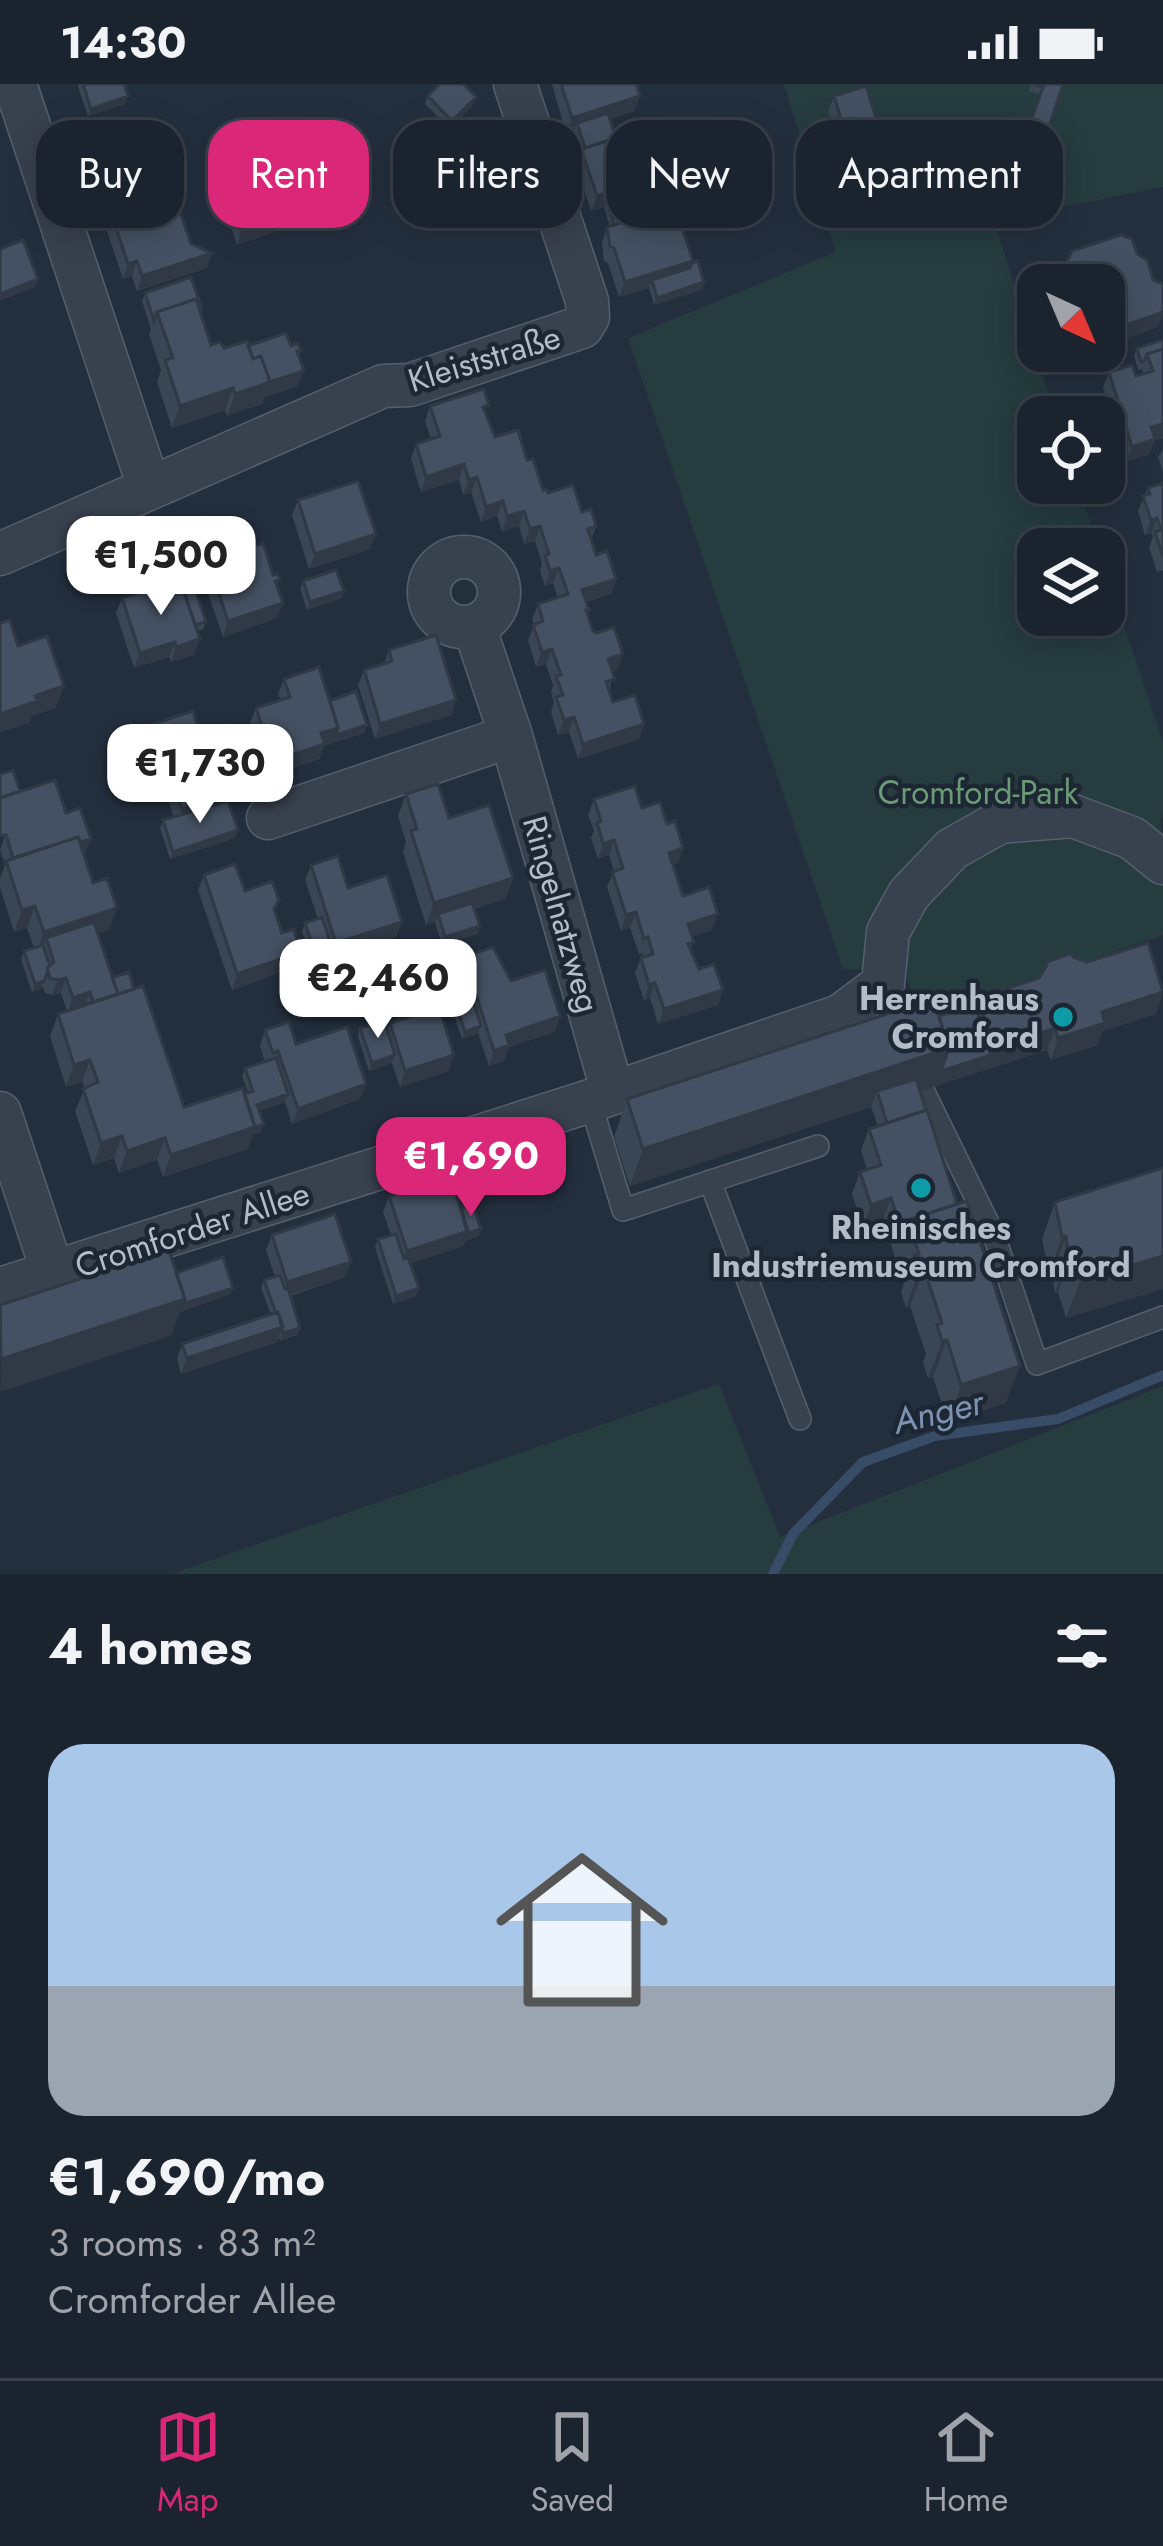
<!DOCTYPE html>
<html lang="en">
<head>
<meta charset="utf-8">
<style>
  :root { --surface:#1b232e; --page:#242b36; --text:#f1f3f6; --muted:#a0a4aa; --line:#39404a; --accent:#db2777 }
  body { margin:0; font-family:Jost,sans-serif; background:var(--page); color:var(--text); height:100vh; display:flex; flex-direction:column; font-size:45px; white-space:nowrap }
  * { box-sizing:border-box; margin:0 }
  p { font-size:39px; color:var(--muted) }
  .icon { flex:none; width:66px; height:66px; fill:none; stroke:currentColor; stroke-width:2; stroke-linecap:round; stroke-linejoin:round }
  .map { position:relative; height:1490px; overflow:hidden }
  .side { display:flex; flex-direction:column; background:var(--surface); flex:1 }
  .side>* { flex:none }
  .banner { position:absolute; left:36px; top:36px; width:1092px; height:108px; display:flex; gap:24px }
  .needle { width:78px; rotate:136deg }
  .tools { position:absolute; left:1017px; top:180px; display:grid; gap:24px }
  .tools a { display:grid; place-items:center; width:108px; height:108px; border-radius:24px; background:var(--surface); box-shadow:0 6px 30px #0003,0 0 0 3px var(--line); font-size:60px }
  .price { position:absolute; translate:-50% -102px; padding:0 27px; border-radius:24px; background:#fff; color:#222; font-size:39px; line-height:78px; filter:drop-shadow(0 3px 6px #0008) }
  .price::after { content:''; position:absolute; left:50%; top:72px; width:36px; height:27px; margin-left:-18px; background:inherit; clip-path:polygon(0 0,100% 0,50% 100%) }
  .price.current { background:var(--accent); color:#fff }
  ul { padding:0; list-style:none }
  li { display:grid; align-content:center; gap:24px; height:636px; padding:0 48px }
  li+li { border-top:3px solid var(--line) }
  li span { display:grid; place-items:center; height:372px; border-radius:36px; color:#555 }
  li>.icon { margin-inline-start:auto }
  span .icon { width:216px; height:216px; fill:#fffc; stroke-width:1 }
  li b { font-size:51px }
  h2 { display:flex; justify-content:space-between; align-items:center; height:144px; padding:0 48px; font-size:51px }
  .chip { padding:0 42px; border-radius:36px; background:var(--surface); box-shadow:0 6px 30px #0003,0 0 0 3px var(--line); font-size:42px; line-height:108px }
  .chip.current { background:var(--accent); color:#fff }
  .status { display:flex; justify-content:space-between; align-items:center; height:84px; padding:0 60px; background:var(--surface); direction:ltr }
  .status svg { height:33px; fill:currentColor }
  .menu { display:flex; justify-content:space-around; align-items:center; height:168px; border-top:3px solid var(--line); background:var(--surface); font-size:33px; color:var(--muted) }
  .menu a { display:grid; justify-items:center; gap:6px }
  .menu .current { color:var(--accent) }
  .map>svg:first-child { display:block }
  .green { fill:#263c3f }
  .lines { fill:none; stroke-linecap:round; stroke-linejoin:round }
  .stream { stroke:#394c67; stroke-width:10 }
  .service-casing { stroke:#565f6c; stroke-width:24 }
  .minor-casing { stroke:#565f6c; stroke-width:45 }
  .service { stroke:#38414e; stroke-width:21 }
  .minor { stroke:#38414e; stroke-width:42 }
  .wall { fill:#3b4654 }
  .shaded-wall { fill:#303945 }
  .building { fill:#455162; stroke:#303945; stroke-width:3 }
  .culture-dot { fill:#0f9aa8; stroke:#1d2633; stroke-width:4.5 }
  .labels { text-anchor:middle; stroke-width:9; stroke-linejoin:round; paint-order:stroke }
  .street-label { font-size:33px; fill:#b4bcc9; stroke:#1d2633 }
  .park-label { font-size:33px; fill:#6b9a76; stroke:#1d2633 }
  .poi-label { font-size:33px; font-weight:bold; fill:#b4bcc9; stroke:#1d2633; text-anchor:end }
  .water-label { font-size:36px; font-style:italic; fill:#7c92b1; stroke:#1d2633 }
</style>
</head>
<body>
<div class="status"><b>14:30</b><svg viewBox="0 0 49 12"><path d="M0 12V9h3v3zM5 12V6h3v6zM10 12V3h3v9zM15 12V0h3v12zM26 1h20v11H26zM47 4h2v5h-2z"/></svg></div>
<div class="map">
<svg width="1163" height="1490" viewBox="0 0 1163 1490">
  <rect width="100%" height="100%" fill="#242f3e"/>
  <path class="green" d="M784,0H1163V103L994,137L1056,333H1038V399H1077L1099,465H1038V531H1104V481L1163,658V729L1160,736L1163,755V851L921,933L904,888L843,885L628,254L836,168Z
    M719,1300L780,1453L1163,1302V1490H171Z"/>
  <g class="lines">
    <path class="stream" d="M773,1490L793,1450L863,1378L935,1352L1058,1335L1163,1291"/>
    <defs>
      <path id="service" d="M923,1006L994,1151L1037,1280L1163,1233
        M590,1017L623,1126L818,1062
        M710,1097L800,1335"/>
      <path id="minor" d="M15,0L149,403
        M0,470L383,302L410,301L582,243L588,233L587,217L515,0
        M429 508a35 35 0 1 1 70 0a35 35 0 1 1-70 0Z
        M474,542L511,652L613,1009
        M268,734L511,652
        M0,1029L53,1189
        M0,1205L590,1017L840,932L883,900L888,848L909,810L952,765L1000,738L1073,732L1132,754L1163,779"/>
    </defs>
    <use href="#service" class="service-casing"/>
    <use href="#minor" class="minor-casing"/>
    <use href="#service" class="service"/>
    <use href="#minor" class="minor"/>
  </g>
  <path class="wall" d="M79,0H124L125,20L88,32L78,3Z
    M552,0H636L640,12L634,27L610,35L616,54L665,90L659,106L655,107L656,125L645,129L646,131L693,177L704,198L702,206L654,221L649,204L619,213L608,179L604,177L602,159L607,143H610L604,123L591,127L576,80L580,68L574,46L566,49Z
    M1031,0H1063L1045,57L1026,51L1040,11L1029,7Z
    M428,12L473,21L450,45L425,20Z
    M834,12L887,68L881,83L848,93L828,27Z
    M283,68L331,91L328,98L322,100V131L237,161L225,125L222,126L218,117L226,95L280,76Z
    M107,117L191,160L212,169L207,184L137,207L132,192L123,195L102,132Z
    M1137,170L1153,196L1163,200V230L1157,243L1119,257L1114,256L1104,259V201H1065L1062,192L1067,177Z
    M145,209L200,229L211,261L224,264L248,262H291L301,266L298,272V302L264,313L262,320L227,332L225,326L172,344L157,298L161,286L149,250L151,245L142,217Z
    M1163,256V354L1155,356L1149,370L1126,378L1103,304L1109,288L1136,292L1143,290L1142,285L1138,286L1134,272L1137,264Z
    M430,322L486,329L495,353L527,376L543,406L582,428L596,442L591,456L596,471L616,495L611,510L586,518L589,526L587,530L593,547L618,585L612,587L610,609L613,618L644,640L639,655L578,675L569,648L558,651L551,628L554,618L551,608L553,601L546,580L536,583L528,556L534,541L532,536L538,520L558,514L553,499L545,502L540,487L542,480L535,457L524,460L519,442L502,448L497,432L481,438L471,408L463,411L459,396L421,408L411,375L416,360L431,355L425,337Z
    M1163,365V388L1158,373Z
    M1163,399V486L1157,488L1149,463L1153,453L1152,449L1145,451L1138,427L1148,404Z
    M298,416L376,450L370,465L309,485L292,431Z
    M181,439L214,468L241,467L277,503L283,519L277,534L223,553L200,486L203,480L189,484L178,447Z
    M303,497L344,507L341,514L307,526L300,505Z
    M183,505L206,538L203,545L197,547L194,571L171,578L169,573L134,584L116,529L122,514Z
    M389,566L456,616L451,631L375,655L358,601L364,586L384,580Z
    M284,595L330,617L364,649L324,662L319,675L267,692L250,639L256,624L281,616L278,610Z
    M153,640L200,650L242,687L236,702L230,704L228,717L238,746L235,754L170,775L160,744L163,736L174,733L147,655Z
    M20,707L66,729L85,770H84L109,846L98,849L112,894L134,905L184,1023L248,1008L242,992L245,984L265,978L260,962L265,946L296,960L366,1000L360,1015L292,1040L285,1018L259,1027L261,1048L253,1050L248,1065L163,1093L157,1076L119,1089L114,1074L93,1081L75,1027L85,1004L82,998L66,1003L50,952L58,930L67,927L61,909L52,911L45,909L42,902L41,905L32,908L21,875L24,867L34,864L27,844L14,848L0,803V794L5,781L0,766Z
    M406,710L449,734L513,794L505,815L474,825L480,842L477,850L442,861L435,838L426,841L403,768L406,758L398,732Z
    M594,715L642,724L667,740L683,764L678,779L673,781L683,812L712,846L692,852L691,868L699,885L723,906L718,921L658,940L650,914L644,916L635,889L641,874L643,873L642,869L639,870L630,844L621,847L607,803L614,787L609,771L598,775L591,754L594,747L588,731Z
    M311,781L348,804L396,853L343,870V888L318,896L302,847L305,839L318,835L305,796Z
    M204,791L245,807L275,826L293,884L232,906L198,806Z
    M464,873L511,897L555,948L509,963L504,977L489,982L478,949L462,955L449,916L452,909L464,905L459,888Z
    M1073,873L1163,907L1156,930L1102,947L1097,961L1051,976L1047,966L920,1007L1006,1319L948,1338L933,1293L928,1294L923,1278L926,1270L910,1222L906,1224L901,1208L904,1200L883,1136L863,1143L852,1110L860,1088L867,1086L861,1066L869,1045L878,1042L871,1023L630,1102L614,1053L627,1015L939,932L975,921L978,914L1039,894L1046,878Z
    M390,939L449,987L400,1003L392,979L369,987L358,952L360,944L387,946Z
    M1163,1084V1205L1066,1234L1058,1208L1055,1209L1052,1189L1049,1190L1042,1155L1055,1118Z
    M389,1112L461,1124L481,1145L478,1152L465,1157L463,1162L411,1179L419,1204L416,1212L393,1220L375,1163L378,1155L391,1151L383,1128Z
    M272,1151L345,1193L290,1212L300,1244L297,1251L280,1257L279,1254L277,1258L181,1290L177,1275L182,1260L271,1230L261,1204L264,1196L275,1193L266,1166Z"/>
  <path class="shaded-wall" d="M128,12L125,20L88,32L91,25Z
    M640,12L634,27L579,45L577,39L574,46L566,49L572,34Z
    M476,13L473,21L450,45L452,37Z
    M887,68L881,83L848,93L854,77Z
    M665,90L659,106L608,122L607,116L604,123L591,127L597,112Z
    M328,116L322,131L237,161L242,146Z
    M658,118L656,125L640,130L643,122Z
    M212,169L207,184L137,207L142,192Z
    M137,177L132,192L123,195L128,180Z
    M693,177L687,192L652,196L649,204L619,213L625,198Z
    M38,195L35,203L0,217V210Z
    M704,198L702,206L654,221L657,214Z
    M1163,228L1157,243L1119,257L1124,242Z
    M1120,241L1114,256L1104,259V245Z
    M304,287L298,302L264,313L262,320L227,332L235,310Z
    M233,304L225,326L172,344L180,322Z
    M1163,340V353L1155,356L1149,370L1126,378L1132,363L1151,343Z
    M464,380L459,396L421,408L426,393Z
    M477,393L471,408L463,411L469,396Z
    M503,417L497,432L481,438L486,423Z
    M524,427L519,442L502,448L507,432Z
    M1157,434L1152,449L1145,451L1151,436Z
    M540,442L535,457L524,460L530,445Z
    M376,450L370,465L309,485L315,470Z
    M206,472L203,480L189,484L192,476Z
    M559,484L553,499L545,502L550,487Z
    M616,495L611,510L576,521L582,506Z
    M344,507L341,514L307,526L310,518Z
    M283,519L277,534L223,553L228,537Z
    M200,555L194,571L171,578L176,563Z
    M175,558L169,573L134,584L140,569Z
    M552,565L546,580L536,583L542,568Z
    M623,570L618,585L603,591L608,575Z
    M64,602L56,624L32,632L29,639L0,649V630L35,612Z
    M456,616L451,631L375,655L380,640Z
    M574,633L569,648L558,651L564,636Z
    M644,640L639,655L578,675L583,660Z
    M367,641L364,649L324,662L319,675L267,692L273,677L321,649L338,644Z
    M242,687L236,702L220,708L226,692Z
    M231,709L226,724L177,740L182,725Z
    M238,746L235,754L170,775L173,768Z
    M91,755L85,770L12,794L15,780Z
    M614,756L609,771L598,775L603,760Z
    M683,764L678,779L663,784L669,769Z
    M513,794L505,815L440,836L438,830L435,838L426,841L434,819Z
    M35,822L27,844L14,848L22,826Z
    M117,824L109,846L49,865L46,854L40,868L36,870L44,848Z
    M636,828L630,844L621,847L626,831Z
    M718,830L712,846L683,855L688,840Z
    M402,838L396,853L331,874L336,859Z
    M480,842L477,850L442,861L445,853Z
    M298,869L293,884L232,906L237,890Z
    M346,880L343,888L318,896L321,888Z
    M66,894L61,909L52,911L58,896Z
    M44,897L41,905L32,908L35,900Z
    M655,899L650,914L644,916L649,901Z
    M723,906L718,921L658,940L664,925Z
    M90,908L84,924L67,929L73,914Z
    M1163,908L1156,930L1102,947L1097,961L1051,976L1058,954L1102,928Z
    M560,932L555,948L509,963L504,977L489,982L494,967L506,951Z
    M481,942L478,950L462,955L465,948Z
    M1055,944L1047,966L881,1020L877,1007L871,1023L630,1102L643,1065L949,964L991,971L993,964Z
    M395,971L392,979L369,987L372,979Z
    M454,971L449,987L400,1003L405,987Z
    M90,976L82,998L66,1003L74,981Z
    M366,1000L360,1015L292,1040L298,1025Z
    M288,1010L285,1018L254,1029L257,1021Z
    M264,1040L261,1048L253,1050L248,1065L163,1093L171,1071Z
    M122,1052L114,1074L93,1081L101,1059Z
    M165,1054L157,1076L119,1089L127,1067Z
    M891,1114L883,1136L863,1143L871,1121Z
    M481,1145L478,1152L465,1157L463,1162L401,1182L407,1167L468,1147Z
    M1066,1152L1052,1189L1049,1190L1062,1153Z
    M1071,1170L1058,1208L1055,1209L1068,1171Z
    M1163,1172V1205L1066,1234L1080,1197Z
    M351,1178L345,1193L282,1213L287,1198Z
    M924,1185L910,1222L906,1224L919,1186Z
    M233,1204L230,1211L180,1228L171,1252L0,1308L1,1275L185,1215Z
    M419,1204L416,1212L393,1220L396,1212Z
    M283,1243L277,1258L181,1290L187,1274Z
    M300,1244L297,1251L280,1257L283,1249Z
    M947,1256L933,1293L928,1294L942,1257Z
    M1020,1282L1006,1319L948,1338L961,1301Z"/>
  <path class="building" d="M83,0H124L128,12L91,25Z
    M440,0H463L476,13L452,37L428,12Z
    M561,0H636L640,12L572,34Z
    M1033,0H1063L1047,49L1029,43L1043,3Z
    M866,2L887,68L854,77L834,12Z
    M608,29L616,54L585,64L577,39Z
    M650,43L665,90L597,112L581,65Z
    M319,57L331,91L320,94L308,61Z
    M308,59L328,116L242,146L230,110L227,111L224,102L227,100L226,95L285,75L283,68Z
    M127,73L148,137L180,127L191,160L212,169L142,192L137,177L128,180L107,117Z
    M653,101L658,118L643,122L646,131L614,141L607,116Z
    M675,122L693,177L625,198L614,164L610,162L607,143Z
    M1121,151L1132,155L1137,170L1147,176L1153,196L1163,200V228L1124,242L1120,241L1104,245V201H1076L1067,177L1072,167Z
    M23,156L38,195L0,210V165Z
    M698,177L704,198L657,214L652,196L690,184L692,179Z
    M191,193L202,225L200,226L196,215L157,228L154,237L145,209Z
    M196,215L211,261L220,258L224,264L247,257L253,275L261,272L270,298L235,310L233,304L180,322L165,276L173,274L157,228Z
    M286,249L291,262L298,259L301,266L297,267L304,287L266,299L270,298L261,272L253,275L248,262Z
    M1163,256V265L1147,270L1144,277L1141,278L1137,264Z
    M1163,265V340L1151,343L1155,355L1132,363L1109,288L1132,281L1136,292L1153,287L1147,270Z
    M484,305L489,321L483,323L495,353L518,346L527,376L533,375L543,406L546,405L548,409L573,401L582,428L591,425L596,442L588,445L596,471L607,467L616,495L582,506L589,526H586L593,547L597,549L614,543L623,570L608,575L615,595L606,598L613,618L635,611L644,640L583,660L574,633L564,636L556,613L563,611L556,592L561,591L552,565L542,568L533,541L543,537L538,520L568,510L559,484L550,487L545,472L549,470L540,442L530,445L524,427L507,432L503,417L486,423L477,393L469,396L464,380L426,393L416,360L440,352L430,322Z
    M358,397L376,450L315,470L298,416Z
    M1163,399V473L1155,448L1161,446L1157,434L1151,436L1143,412L1150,410L1148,404Z
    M204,433L214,468L192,476L181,439Z
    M263,459L273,491L277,490L280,495L275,497L283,519L228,537L206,471L239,460L241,467Z
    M336,486L344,507L310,518L303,497Z
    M181,499L200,555L176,563L175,558L140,569L122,514L151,505L152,509Z
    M194,501L206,538L195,541L183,505Z
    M10,536L18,562L47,552L64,602L35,612L37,617L0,630V539Z
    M436,551L456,616L380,640L364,586L392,577L389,566Z
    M319,583L338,644L321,649L325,660L273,677L256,624L290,613L284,595Z
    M356,607L367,641L336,651L338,644L330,617Z
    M193,627L200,650L227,641L242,687L226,692L231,709L182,725L153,640Z
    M13,686L20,707L0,714V690Z
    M55,696L66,729L80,724L91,755L80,758L78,753L13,774L6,751L0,752V714Z
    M438,700L449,734L489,721L513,794L434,819L411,747L417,745L406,710Z
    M635,702L642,724L660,718L667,740L675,737L683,764L669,769L683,812L709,803L718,830L688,840L694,858L688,860L699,885L714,880L723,906L664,925L655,899L649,901L641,874L653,870L648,853L644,855L636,828L626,831L612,788L623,784L614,756L603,760L597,739L601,737L594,715Z
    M228,717L238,746L173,768L163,736Z
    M78,753L93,799L107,794L117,824L44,848L35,822L22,826L6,777Z
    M338,772L348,804L387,791L402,838L336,859L311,781Z
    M235,780L245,807L272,797L279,816L274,825L282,849L294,845L299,863L298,869L237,890L204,791Z
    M472,819L480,842L445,853L438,830Z
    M322,833L333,867L341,865L346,880L321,888L305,839Z
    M94,838L118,910L93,918L90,908L73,914L66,894L58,896L50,894L47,884L54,878L46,854Z
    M1148,859L1163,908L1102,928L1105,939L1058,954L1055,944L993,964L978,914L1039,894L1047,881L1046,878L1072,869L1073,873L1087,878Z
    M43,861L50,882L47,884L48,887L44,897L35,900L24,867Z
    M493,863L511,897L545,886L560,932L506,951L509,961L494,967L464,873Z
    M129,888L134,905L118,910L112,894Z
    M143,902L184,1023L243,1004L255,1043L171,1071L165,1054L127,1067L122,1052L101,1059L83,1005L98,998L90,976L74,981L58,930Z
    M469,904L481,942L465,948L452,909Z
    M933,915L949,964L643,1065L627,1015Z
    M975,921L991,971L941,987L949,964L939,932Z
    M439,923L454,971L405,987L390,939Z
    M384,936L395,971L372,979L360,944Z
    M289,938L296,960L347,943L366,1000L298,1025L278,967L273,969L265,946Z
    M276,974L288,1010L257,1021L264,1040L255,1043L244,1010L253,1007L245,984Z
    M916,995L926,1026L887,1039L877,1007Z
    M927,1026L957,1120L908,1136L903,1151L891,1114L871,1121L860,1088L881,1081L869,1045Z
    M1163,1084V1172L1080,1197L1071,1170L1068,1171L1066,1152L1062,1153L1055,1118Z
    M451,1093L468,1147L407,1167L389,1112Z
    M967,1117L1020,1282L961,1301L947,1256L942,1257L937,1241L942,1239L924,1185L919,1186L914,1171L919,1170L908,1136Z
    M473,1121L481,1145L467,1149L461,1124Z
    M335,1130L351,1178L287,1198L272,1151Z
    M396,1150L404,1175L408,1173L419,1204L396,1212L378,1155Z
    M169,1166L185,1215L1,1275L0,1221Z
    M223,1173L233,1204L183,1220L185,1215L176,1189Z
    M280,1191L285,1205L288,1204L300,1244L283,1249L278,1228L276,1229L264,1196Z
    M278,1228L283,1243L187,1274L182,1260Z"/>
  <g class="culture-dot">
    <circle cx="1063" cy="933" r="12"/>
    <circle cx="921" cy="1104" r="12"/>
  </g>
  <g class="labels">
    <g class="street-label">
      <text transform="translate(484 274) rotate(-17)" y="12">Kleiststraße</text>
      <text transform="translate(562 830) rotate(74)" y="12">Ringelnatzweg</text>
      <text transform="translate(192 1145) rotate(-18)" y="12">Cromforder Allee</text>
    </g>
    <g class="park-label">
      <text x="978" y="720">Cromford-Park</text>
    </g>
    <g class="poi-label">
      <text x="1039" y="926">Herrenhaus<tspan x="1039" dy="38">Cromford</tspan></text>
      <text x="921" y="1155" text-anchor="middle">Rheinisches<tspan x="921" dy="38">Industriemuseum Cromford</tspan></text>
    </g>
    <g class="water-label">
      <text transform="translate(938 1327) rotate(-13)" y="13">Anger</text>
    </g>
  </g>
</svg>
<div class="tools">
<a><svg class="needle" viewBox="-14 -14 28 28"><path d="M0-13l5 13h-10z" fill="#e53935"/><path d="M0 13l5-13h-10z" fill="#a0a4aa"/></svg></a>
<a><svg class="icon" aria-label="locate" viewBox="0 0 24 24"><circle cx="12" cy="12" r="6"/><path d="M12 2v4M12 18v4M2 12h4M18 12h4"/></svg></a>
<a><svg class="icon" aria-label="layers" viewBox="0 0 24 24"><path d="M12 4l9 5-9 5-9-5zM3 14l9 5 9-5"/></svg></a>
</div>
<b class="price" style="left:161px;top:534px">€1,500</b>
<b class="price" style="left:200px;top:742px">€1,730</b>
<b class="price" style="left:378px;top:957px">€2,460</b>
<b class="price current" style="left:471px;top:1135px">€1,690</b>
<div class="banner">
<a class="chip">Buy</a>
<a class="chip current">Rent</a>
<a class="chip">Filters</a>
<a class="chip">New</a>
<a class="chip">Apartment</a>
</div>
</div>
<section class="side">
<h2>4 homes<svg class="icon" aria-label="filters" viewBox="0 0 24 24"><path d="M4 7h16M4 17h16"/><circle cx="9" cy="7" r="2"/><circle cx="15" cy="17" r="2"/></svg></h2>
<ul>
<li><span style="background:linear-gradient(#a9c7e8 65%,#9aa5b1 0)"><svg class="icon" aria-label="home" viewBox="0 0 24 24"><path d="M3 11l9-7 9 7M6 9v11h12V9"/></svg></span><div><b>€1,690/mo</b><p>3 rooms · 83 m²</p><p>Cromforder Allee</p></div></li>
</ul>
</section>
<nav class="menu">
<a class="current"><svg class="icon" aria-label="map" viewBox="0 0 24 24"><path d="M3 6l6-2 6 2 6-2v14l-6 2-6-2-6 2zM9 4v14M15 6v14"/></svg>Map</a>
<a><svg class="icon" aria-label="saved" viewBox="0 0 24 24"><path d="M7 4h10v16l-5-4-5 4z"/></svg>Saved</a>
<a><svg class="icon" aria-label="home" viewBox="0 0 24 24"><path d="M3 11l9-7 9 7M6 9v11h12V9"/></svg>Home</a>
</nav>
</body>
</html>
